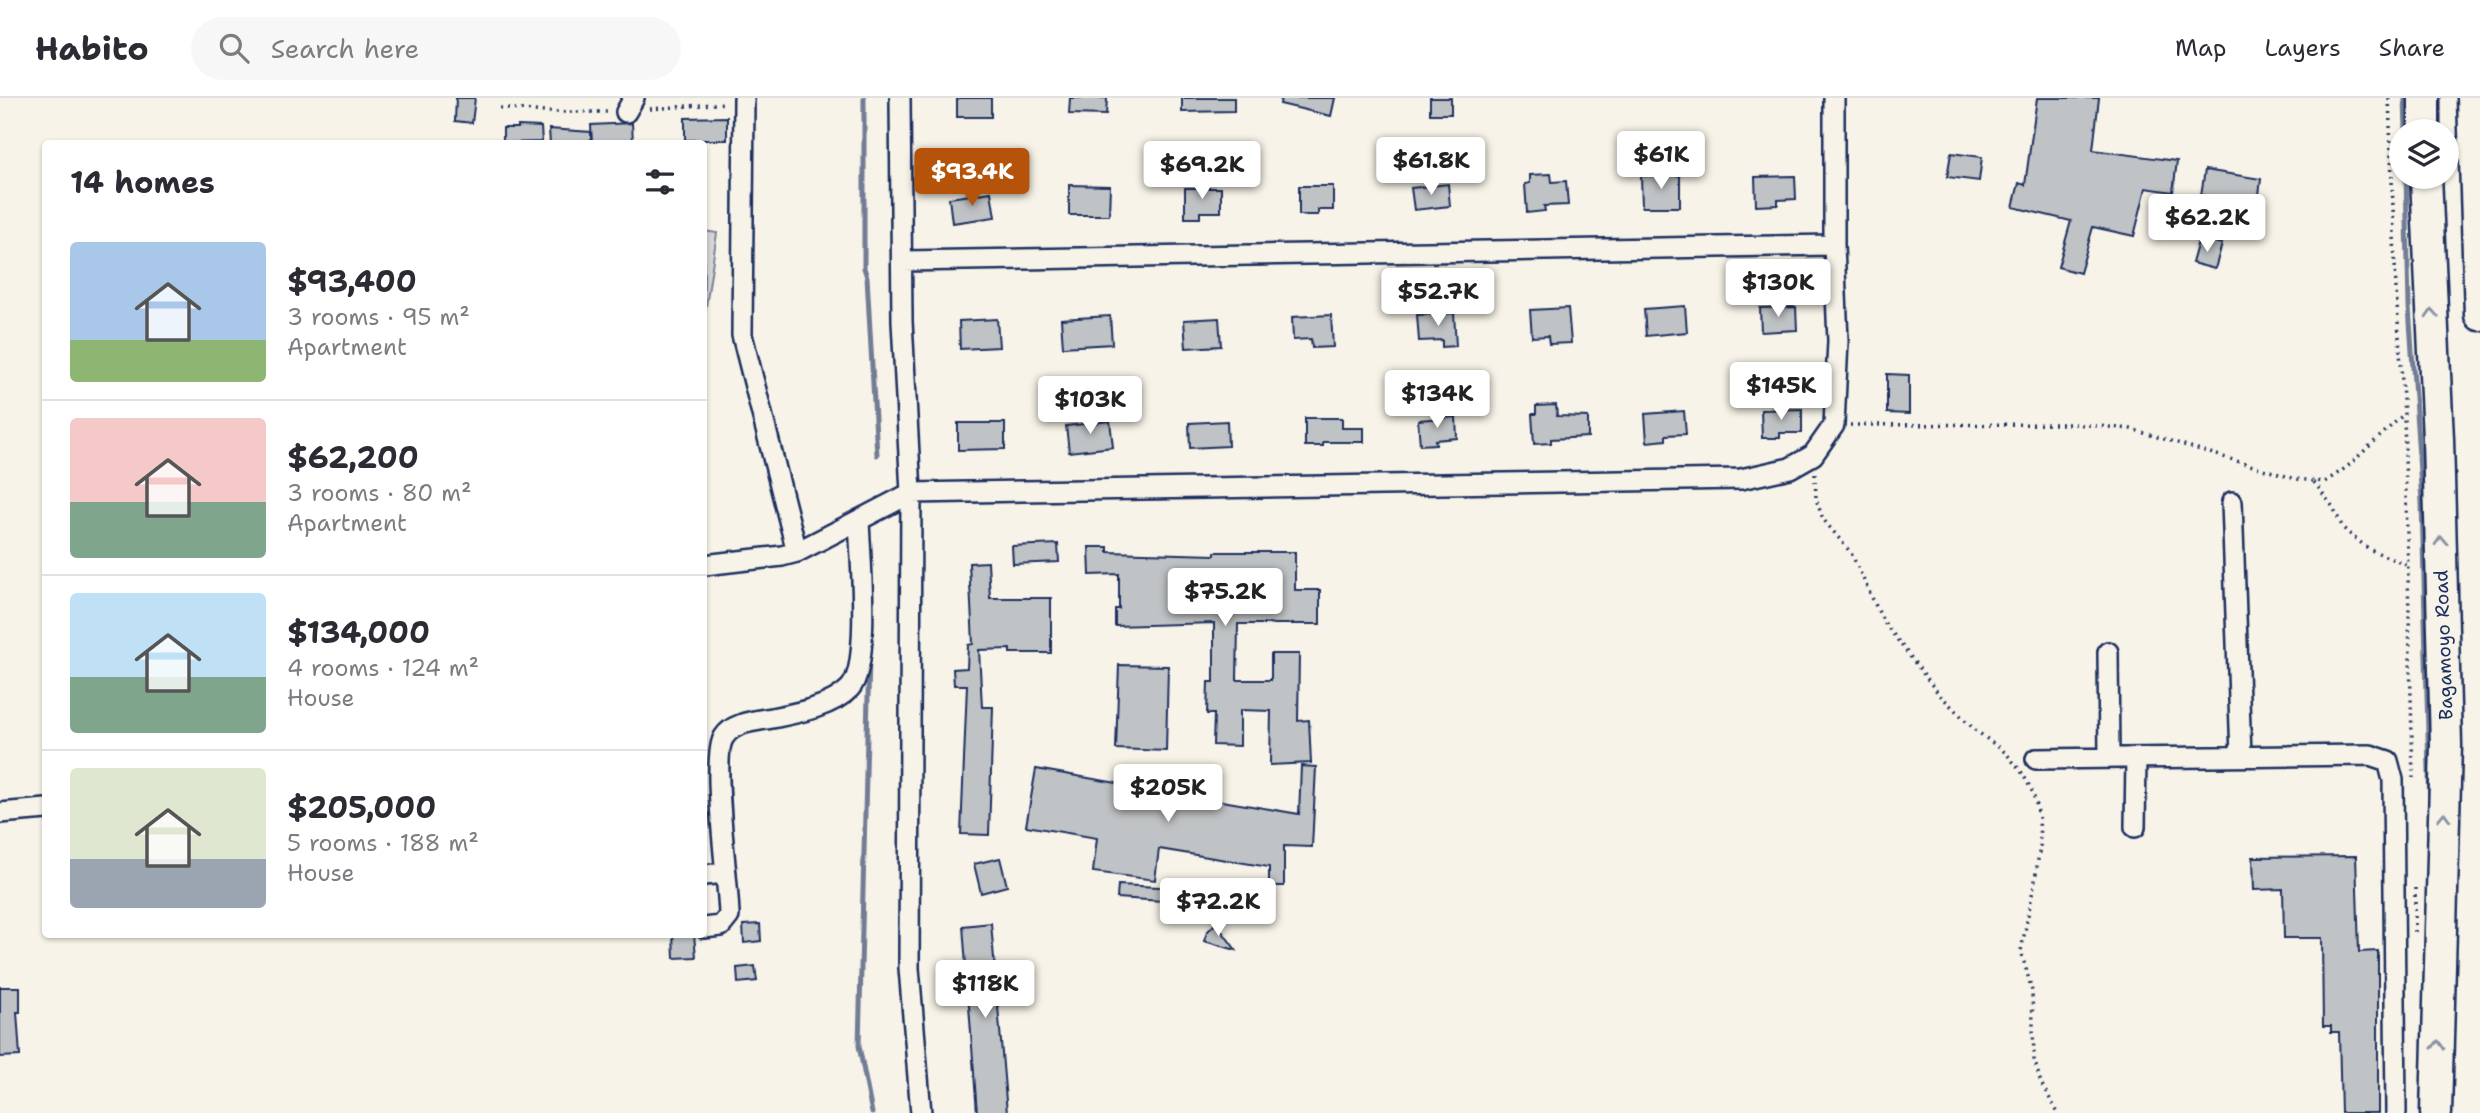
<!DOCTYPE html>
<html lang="en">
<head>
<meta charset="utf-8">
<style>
  :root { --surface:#fff; --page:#f7f7f7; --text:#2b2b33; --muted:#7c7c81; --line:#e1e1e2; --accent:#b45309 }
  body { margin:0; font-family:"Shantell Sans",sans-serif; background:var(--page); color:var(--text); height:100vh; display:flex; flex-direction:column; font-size:26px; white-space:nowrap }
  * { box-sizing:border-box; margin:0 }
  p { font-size:23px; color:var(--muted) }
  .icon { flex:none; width:38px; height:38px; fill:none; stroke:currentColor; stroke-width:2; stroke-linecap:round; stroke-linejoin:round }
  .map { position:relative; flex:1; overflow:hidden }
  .details { position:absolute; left:42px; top:42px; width:665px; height:798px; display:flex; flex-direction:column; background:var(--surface); border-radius:7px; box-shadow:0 2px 5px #0004 }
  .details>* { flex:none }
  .buttons { position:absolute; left:2389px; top:21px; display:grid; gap:14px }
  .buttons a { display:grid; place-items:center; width:70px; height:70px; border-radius:50%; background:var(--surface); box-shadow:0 2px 5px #0004; font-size:35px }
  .price { position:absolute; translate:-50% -60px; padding:0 16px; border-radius:7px; background:#fff; color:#222; font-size:23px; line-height:46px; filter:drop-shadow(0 2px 4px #0008) }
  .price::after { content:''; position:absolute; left:50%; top:42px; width:21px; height:16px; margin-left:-10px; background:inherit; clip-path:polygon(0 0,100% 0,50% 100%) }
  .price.active { background:var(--accent); color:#fff }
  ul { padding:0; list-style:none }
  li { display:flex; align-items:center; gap:21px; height:175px; padding:0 28px }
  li+li { border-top:2px solid var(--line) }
  li span { display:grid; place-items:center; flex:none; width:196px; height:140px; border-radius:7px; color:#555 }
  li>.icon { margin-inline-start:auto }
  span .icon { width:84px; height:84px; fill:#fffc; stroke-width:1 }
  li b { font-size:30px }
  h2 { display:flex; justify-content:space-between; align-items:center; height:84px; padding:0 28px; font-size:30px }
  header { display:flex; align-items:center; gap:42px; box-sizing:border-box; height:98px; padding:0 35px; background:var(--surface); border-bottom:2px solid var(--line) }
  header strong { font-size:33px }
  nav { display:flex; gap:38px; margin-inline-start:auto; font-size:24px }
  .search { width:490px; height:63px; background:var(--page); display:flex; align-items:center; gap:18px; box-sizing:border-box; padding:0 24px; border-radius:38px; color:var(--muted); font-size:26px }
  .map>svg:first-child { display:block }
  .park { fill:#d7d6d4; stroke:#798299; stroke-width:2 }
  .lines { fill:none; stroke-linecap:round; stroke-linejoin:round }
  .stream { stroke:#727c95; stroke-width:5 }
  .building { fill:#c0c3c5; stroke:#1b2f5e; stroke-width:2 }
  .minor-casing { stroke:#1b2f5e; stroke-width:24 }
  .highway-casing { stroke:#1b2f5e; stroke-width:35 }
  .path { stroke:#1b2f5e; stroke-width:3.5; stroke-dasharray:2 5; stroke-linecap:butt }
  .minor { stroke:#f7f3e8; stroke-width:19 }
  .highway { stroke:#f7f3e8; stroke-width:30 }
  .oneway { stroke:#8991a3 }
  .labels { text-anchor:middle; stroke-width:7; stroke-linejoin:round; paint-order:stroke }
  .street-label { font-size:19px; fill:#1b2f5e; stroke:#f7f3e8 }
</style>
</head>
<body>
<header>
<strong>Habito</strong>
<div class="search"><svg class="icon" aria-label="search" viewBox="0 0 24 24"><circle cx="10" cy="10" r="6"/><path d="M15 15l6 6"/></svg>Search here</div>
<nav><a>Map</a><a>Layers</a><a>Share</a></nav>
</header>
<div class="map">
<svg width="2480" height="1015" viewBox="0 0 2480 1015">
  <rect width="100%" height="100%" fill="#f7f3e8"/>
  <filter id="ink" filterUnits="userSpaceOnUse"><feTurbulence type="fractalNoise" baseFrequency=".0143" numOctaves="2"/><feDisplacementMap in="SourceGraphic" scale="14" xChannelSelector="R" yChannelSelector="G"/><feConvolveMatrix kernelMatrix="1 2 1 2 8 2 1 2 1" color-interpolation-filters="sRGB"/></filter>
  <g filter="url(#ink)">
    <path class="park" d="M704,133L717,135L704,222Z"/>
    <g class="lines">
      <path class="stream" d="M864,0V170L867,179L877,357
        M2405,0L2406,33
        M2406,79L2409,209L2422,404L2430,712
        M869,560L859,948L872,1015"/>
    </g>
    <path class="building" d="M456,0H475L472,25L455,23Z
      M957,0H991V19H957Z
      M1070,0H1107L1106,17L1069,16Z
      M1182,0H1234V13L1182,14Z
      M1281,0H1335L1331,18L1280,6Z
      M1430,0H1451V16H1430Z
      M2037,0H2099L2093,52L2177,63L2173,94L2146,90L2134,138L2093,129L2080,175L2058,169L2071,123L2013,109L2019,85L2025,87Z
      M727,19V42H685V20Z
      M632,25L633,43L592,45L591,27Z
      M518,28L541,29L542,44L503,45V30H518Z
      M549,31L591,34V46H550Z
      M1951,55L1982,59L1979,83L1947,79Z
      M2205,72L2261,81L2258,105L2201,97Z
      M1551,76L1552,84L1566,83L1568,107L1544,108L1545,113L1527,115L1525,86L1530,85V77Z
      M1680,77V109H1642L1641,78Z
      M1795,78L1796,101L1778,102V107L1756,108L1755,79Z
      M1448,86L1450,108L1414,112L1411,90Z
      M1069,87L1110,88L1109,117H1069Z
      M1299,88H1333V112H1318V117H1299Z
      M1185,90H1221V114H1200V120H1185Z
      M991,94L995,119L952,125L949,100Z
      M2199,140L2222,146L2215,171L2192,165Z
      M1685,208L1687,234L1646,238L1644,211Z
      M1796,209L1797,232L1761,234L1760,210Z
      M1568,210L1571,245L1549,246L1548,238L1532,239L1530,212Z
      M1454,215L1456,248L1442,249V242L1419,243L1417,217Z
      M1331,217L1333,249L1312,250L1311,241L1293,242L1292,219Z
      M1110,218L1112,246L1063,249L1061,221Z
      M1219,220L1221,248L1186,250L1184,222Z
      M997,221L999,249L960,251L959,223Z
      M1887,276L1909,277V316L1887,315Z
      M1556,307L1557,318L1588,319V339L1551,341V345L1534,346L1532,316H1536V308Z
      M1802,311V335H1780V340H1762L1761,312Z
      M1684,313L1686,336L1666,337V342L1647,344L1645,316Z
      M1456,319L1457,340L1435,342L1436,346L1420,347L1418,322Z
      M1305,320H1342V330H1364V344H1323V348H1305Z
      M1110,323L1113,349L1069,354L1066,328Z
      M1227,323L1228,348L1190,350L1189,325Z
      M958,325H1005V351L958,352Z
      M1058,446L1059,464L1013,466L1012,448Z
      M1089,449H1108V454L1215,457V454H1295V492H1320V526H1238L1237,582H1271V556H1299L1298,623L1309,622L1311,665L1270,667L1271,613L1240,612V648L1213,647L1214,616H1207L1208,584H1214V525L1115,528V511H1119V476L1090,477Z
      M988,464L990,500H1051V555H1010V551L979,552L982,609H993L989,737L961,736L967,587H954L953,571L967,570L968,547L973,546L969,465Z
      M1119,567L1168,568L1166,653L1116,651Z
      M1301,668L1316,669L1312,749L1284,748V788H1269V769L1159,751L1155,782L1093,774L1097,740L1026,728L1036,671L1192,698V700H1204L1299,716Z
      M2356,758L2359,854L2378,853V1015H2341L2339,934H2331V928H2323L2322,840H2284L2283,791L2254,792L2253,759Z
      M1000,760L1007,788L981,795L974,766Z
      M1118,787L1179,790L1178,804L1117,800Z
      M991,825L1007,1015H977L963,828Z
      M1216,825L1236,852L1204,843L1207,834Z
      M760,826L761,843L744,845L743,827Z
      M673,836H694L696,859L674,860Z
      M755,868L757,883L738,885L737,870Z
      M0,889H20V914H17L20,958L0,959Z"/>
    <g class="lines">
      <defs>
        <path id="minor" d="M744,0L742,237L797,454
          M900,0L902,223L911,395L909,870L921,1015
          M626,14L634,0
          M903,163L1834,147
          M2232,404L2241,658
          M704,467L782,458L797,454L911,395L1741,381L1790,370L1813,357L1834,327L1838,243L1834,147V0
          M2108,554L2109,660
          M2036,661L2370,657L2388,663L2393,682L2396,1015
          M0,715L46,711
          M2135,729L2136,660
          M704,777L726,775
          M704,830L721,828L729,818C729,786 710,659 724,639C733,624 757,623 772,620C797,615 832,609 850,590C871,568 860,455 859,422"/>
        <path id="highway" d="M2424,0V33
          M2473,0L2480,217
          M2426,79L2438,341L2446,647L2436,1015"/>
      </defs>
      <use href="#minor" class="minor-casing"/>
      <use href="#highway" class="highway-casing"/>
      <path class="path" d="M2389,0L2396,191L2404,316L2413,680
        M500,10L545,14H611
        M650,11L726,5
        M1850,327L2076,326L2131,331L2296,381L2325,384L2347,369L2404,316
        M1815,376L1816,401L1823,421L1851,455L1883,523L1938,595L1974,631L2006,655L2023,676L2033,695L2039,718L2040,748L2035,782L2021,853L2032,893L2034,961L2041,985L2058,1015
        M2314,384L2333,409L2343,430L2352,438L2369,451L2408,468
        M2415,790V834"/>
      <use href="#minor" class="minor"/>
      <use href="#highway" class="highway"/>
    </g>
    <defs><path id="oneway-chevron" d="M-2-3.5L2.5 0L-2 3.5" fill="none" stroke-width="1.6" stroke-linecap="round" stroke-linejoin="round" transform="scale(1.75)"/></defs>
    <g class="oneway">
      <use href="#oneway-chevron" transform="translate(2432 216) rotate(-93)"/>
      <use href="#oneway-chevron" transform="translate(2441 443) rotate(-92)"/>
      <use href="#oneway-chevron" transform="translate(2444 719) rotate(-88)"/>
      <use href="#oneway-chevron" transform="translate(2438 947) rotate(-88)"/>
    </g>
  </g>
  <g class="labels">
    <g class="street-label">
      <text transform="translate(2443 547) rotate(-92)" y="7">Bagamoyo Road</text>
    </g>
  </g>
</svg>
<div class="buttons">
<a><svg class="icon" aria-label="layers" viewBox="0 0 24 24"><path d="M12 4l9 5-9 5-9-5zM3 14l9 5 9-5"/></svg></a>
</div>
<b class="price" style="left:1661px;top:93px">$61K</b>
<b class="price" style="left:1431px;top:99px">$61.8K</b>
<b class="price" style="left:1202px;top:103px">$69.2K</b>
<b class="price active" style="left:972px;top:110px">$93.4K</b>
<b class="price" style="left:2207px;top:156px">$62.2K</b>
<b class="price" style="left:1778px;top:221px">$130K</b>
<b class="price" style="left:1438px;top:230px">$52.7K</b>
<b class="price" style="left:1781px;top:324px">$145K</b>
<b class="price" style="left:1437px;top:332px">$134K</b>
<b class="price" style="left:1090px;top:338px">$103K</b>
<b class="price" style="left:1225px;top:530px">$75.2K</b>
<b class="price" style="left:1168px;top:726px">$205K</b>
<b class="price" style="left:1218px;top:840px">$72.2K</b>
<b class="price" style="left:985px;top:922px">$118K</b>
<section class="details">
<h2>14 homes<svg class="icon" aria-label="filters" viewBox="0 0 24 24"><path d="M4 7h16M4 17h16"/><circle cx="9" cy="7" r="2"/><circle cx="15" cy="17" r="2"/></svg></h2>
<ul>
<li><span style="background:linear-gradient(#a9c7e8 70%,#8fb573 0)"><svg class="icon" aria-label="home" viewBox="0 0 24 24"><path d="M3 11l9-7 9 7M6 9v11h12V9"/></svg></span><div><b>$93,400</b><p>3 rooms · 95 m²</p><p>Apartment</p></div></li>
<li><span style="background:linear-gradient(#f6c9c9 60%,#7fa58c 0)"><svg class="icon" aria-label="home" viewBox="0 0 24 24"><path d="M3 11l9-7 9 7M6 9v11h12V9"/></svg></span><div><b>$62,200</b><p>3 rooms · 80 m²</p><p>Apartment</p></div></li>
<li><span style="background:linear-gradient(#bfe0f5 60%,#7fa58c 0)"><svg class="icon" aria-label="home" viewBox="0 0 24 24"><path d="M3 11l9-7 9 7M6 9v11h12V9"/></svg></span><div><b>$134,000</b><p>4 rooms · 124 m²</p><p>House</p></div></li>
<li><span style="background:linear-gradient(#dfe7d0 65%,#9aa5b1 0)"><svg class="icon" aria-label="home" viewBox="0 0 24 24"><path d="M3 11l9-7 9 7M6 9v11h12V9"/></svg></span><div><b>$205,000</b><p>5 rooms · 188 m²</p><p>House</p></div></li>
</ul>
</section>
</div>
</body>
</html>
